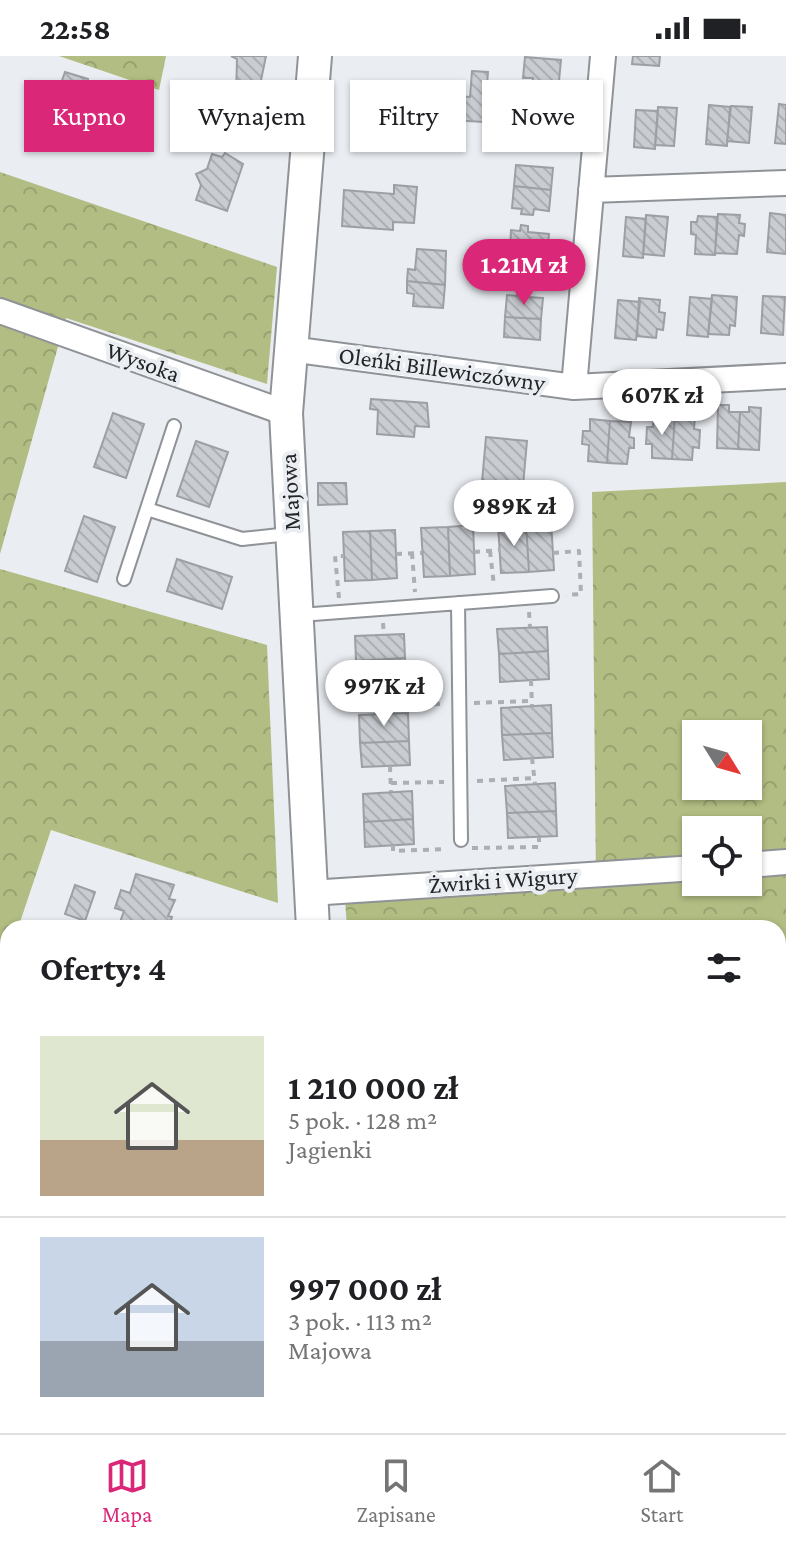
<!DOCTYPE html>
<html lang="pl">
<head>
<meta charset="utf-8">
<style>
  :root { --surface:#fff; --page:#f6f6f6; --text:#202124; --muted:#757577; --line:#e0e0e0; --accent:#db2777 }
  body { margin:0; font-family:"Crimson Pro",serif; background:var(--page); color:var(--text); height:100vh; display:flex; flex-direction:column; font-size:30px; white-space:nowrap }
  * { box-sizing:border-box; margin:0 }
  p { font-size:26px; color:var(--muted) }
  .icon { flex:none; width:44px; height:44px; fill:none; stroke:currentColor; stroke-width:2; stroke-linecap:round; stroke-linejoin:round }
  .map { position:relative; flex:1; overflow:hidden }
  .sheet { position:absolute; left:0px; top:864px; width:786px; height:514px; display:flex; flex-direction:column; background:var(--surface); border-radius:24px 24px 0 0; box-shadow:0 2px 6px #0004 }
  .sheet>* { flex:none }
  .banner { position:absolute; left:24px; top:24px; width:738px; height:72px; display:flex; gap:16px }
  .needle { width:52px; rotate:127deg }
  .buttons { position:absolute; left:682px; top:664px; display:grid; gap:16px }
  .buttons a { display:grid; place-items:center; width:80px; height:80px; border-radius:0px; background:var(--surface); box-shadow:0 2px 6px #0004; font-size:40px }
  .price { position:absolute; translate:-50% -68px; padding:0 18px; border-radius:28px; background:#fff; color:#222; font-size:26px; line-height:52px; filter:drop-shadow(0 2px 4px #0008) }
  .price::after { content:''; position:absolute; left:50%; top:48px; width:24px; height:18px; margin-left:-12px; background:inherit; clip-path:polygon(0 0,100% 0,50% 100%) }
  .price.active { background:var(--accent); color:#fff }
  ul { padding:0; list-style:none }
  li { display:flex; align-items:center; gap:24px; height:200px; padding:0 40px }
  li+li { border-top:2px solid var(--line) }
  li span { display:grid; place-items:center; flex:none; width:224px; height:160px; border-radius:0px; color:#555 }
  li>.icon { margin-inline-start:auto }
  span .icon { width:96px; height:96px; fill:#fffc; stroke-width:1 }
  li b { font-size:34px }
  h2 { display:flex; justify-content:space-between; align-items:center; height:96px; padding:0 40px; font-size:34px }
  .chip { padding:0 28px; border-radius:0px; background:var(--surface); box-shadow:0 2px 6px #0004; font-size:28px; line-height:72px }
  .chip.active { background:var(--accent); color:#fff }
  .status { display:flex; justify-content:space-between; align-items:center; height:56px; padding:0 40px; background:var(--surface); direction:ltr }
  .status svg { height:22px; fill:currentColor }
  .dock { display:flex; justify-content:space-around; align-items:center; height:112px; border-top:2px solid var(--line); background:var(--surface); font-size:22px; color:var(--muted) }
  .dock a { display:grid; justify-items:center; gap:4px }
  .dock .active { color:var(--accent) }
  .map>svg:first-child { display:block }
  .forest { fill:url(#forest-crowns); fill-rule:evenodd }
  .building { fill:url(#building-back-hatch); stroke:#9c9fa4; stroke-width:2 }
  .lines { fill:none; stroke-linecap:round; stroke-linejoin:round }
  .lane-casing { stroke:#8f9397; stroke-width:16 }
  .street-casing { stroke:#8f9397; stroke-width:28 }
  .secondary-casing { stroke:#8f9397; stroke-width:36 }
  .path { stroke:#acafb3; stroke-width:4; stroke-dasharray:6 6; stroke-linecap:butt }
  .lane { stroke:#fff; stroke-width:12 }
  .street { stroke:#fff; stroke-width:24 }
  .secondary { stroke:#fff; stroke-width:32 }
  .labels { text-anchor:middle; stroke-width:8; stroke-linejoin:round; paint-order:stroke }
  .street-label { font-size:24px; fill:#232526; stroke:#eaedf2 }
</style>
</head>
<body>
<div class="status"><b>22:58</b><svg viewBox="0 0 49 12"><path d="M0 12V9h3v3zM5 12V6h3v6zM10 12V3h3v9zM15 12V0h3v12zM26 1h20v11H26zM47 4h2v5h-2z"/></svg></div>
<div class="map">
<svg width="786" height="1377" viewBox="0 0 786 1377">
  <defs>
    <pattern id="forest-crowns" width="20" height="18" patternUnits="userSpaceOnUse" patternTransform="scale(2)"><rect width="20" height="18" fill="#b1bd82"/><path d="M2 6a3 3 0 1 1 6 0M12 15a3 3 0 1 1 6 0" fill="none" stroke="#98a270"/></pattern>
    <pattern id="building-back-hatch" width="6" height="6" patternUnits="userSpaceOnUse" patternTransform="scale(2)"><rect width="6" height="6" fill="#c9ccd1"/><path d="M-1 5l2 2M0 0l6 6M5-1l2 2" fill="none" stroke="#acafb3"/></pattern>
  </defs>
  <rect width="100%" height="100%" fill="#eaedf2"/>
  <path class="forest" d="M59,0H166L159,34Z
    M0,116L277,211L267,328L66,262L0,498Z
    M786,426V1377H385L384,1370H778V872H347L345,843L596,825L592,436ZM696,678H748V730H696ZM696,774H748V826H696Z
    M0,513L267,589L278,847L51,774L18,872H8V902L0,926Z
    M0,997L8,999V1157L0,1153Z
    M110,1370H319L320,1377H108Z"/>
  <path class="building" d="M231,0H266L257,44L236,42L237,3Z
    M633,0H660L659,10L632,8Z
    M525,1L561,4L559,25L532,27L533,22H523Z
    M472,15L488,16L484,66L450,64L452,47L458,48L459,40L470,41Z
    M65,16L88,23L82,41L88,43L76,79L62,75L64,70L33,59L41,35L47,37L49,29L59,33Z
    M353,39L392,46L389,74L352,67Z
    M521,45L558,47L556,68L520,65Z
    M779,48L786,49V88L775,87Z
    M709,49L730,51L727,90L706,88Z
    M731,50L752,51L749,87L727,85Z
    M658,51L677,52L674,90L655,89Z
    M636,54L658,55L655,93L634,91Z
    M520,65L556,68L555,88L518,86Z
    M225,97L243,108L227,155L196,144L201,129L196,118L207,113L212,98L222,101Z
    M516,109L553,112L551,134L514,130Z
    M394,129L417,131L414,167L393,166V174L342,170L344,134L394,138Z
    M514,130L551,134L549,155L534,153L533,159L521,158L522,153L512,152Z
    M770,157L786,159V198L767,196Z
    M718,158L740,159L739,167L745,168L744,180L739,179L737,198L715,197Z
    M646,159L668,161L664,200L643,198Z
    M698,160L717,161L715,199L695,198L696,179L691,178V166H697Z
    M626,161L646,163L643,202L623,200Z
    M521,169L528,170V176L549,178L547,198L510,195L511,174L520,175Z
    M417,193L446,195L445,229L407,225L408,213L415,214Z
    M510,195L547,198L545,219L529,217L528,222L519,221V217L508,215Z
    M407,225L445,229L443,252L413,250L414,238L407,237Z
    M517,235L527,236V241L543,242L541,263L505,261L507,239L517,240Z
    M712,239L737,241L735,270L730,269L729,279L708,278Z
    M763,240L785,241L783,279L761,277Z
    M690,241L712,243L708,281L687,279Z
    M639,242L660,244L659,256L665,257L663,274L657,273L656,282L637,280Z
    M618,244L640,246L636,284L615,282Z
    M505,261L541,263L540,284L504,281Z
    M371,343L427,347L429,371L415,370L414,381L377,378L378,354L370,353Z
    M718,349H729V356H740L738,393L717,392Z
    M749,351L761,352L759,394L738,393L740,356H749Z
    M113,357L144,368L126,422L94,411Z
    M654,359L675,360L672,403L652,402V388H646L647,371H653Z
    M675,360L695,361L694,373L700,374L699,392L693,391L692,404L672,403Z
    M590,363L610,365L607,407L588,405L589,389L582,388L583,375H590Z
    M610,365L631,366L629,381L634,382V392H629L627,408L607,407Z
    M486,381L527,385L523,430L482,426Z
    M196,385L228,396L209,451L177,440Z
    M318,427H346L347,448L318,449Z
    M84,460L115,471L97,526L65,515Z
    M551,465L554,514L529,516L526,467Z
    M526,467L529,516L501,517L498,468Z
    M473,469L475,518L450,520L448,471Z
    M448,471L450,520L424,521L421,472Z
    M395,474L397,522L372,524L370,475Z
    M370,475L372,524L345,525L343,476Z
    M177,503L232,521L222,553L167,535Z
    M547,571L548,595L499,598L497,573Z
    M404,578L405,602L356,605L355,580Z
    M548,595L549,623L500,626L499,598Z
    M405,602L406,630L358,632L356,605Z
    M551,649L552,677L502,679L501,652Z
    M408,657L409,685L360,687L359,659Z
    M552,677L553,701L504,704L502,679Z
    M409,685L410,709L362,711L360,687Z
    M555,727L556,755L507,757L505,730Z
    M412,735L413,763L364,766L363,738Z
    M556,755L557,780L508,782L507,757Z
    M413,763L414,788L365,791L364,766Z
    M136,818L174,829L169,843L175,844L168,860L172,861L169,869L178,872H118L124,855L115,852L121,834L130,837Z
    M75,829L95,836L85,865L65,858Z"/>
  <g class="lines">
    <defs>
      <path id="lane" d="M147,453L242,483L289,478
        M124,523L174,370
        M458,547L461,784
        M300,559L552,540"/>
      <path id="street" d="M591,134L786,127
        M0,255L286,357
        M290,293L574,331L786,320
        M574,331L603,0
        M748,809L786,806
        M310,837L696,812
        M0,1183L8,1186"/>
      <path id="secondary" d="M313,872L286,357L315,0
        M353,1370L354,1377"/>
    </defs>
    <use href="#lane" class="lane-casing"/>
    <use href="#street" class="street-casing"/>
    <use href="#secondary" class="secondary-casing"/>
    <path class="path" d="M490,495L494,530
      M474,496L500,494
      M412,497L415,536
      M553,497L579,495L581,538L566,539
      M396,498L422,497
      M339,542L335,500H344
      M529,556L530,571
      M383,567L384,579
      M531,624L532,650
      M385,631L386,658
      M474,647L531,645
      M386,649L445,648
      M532,702L535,728
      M390,710L391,736
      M477,725L534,722
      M391,727L444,726
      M393,789V795L447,793
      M472,792L539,791V781
      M473,1370L487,1377"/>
    <use href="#lane" class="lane"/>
    <use href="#street" class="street"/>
    <use href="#secondary" class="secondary"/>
  </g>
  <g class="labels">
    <g class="street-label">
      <text transform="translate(143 306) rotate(20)" y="8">Wysoka</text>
      <text transform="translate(442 313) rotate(8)" y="8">Oleńki Billewiczówny</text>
      <text transform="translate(290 436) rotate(-93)" y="8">Majowa</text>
      <text transform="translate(503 824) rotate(-4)" y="8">Żwirki i Wigury</text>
    </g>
  </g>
</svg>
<div class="buttons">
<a><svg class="needle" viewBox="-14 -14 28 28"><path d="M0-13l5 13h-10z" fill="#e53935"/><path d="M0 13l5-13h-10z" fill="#757577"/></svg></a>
<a><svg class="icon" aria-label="locate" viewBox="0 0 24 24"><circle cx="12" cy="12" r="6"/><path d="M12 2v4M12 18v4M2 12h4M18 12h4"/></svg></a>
</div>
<b class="price active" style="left:524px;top:251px">1.21M zł</b>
<b class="price" style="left:662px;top:381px">607K zł</b>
<b class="price" style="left:514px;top:492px">989K zł</b>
<b class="price" style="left:384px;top:672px">997K zł</b>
<div class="banner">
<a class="chip active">Kupno</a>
<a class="chip">Wynajem</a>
<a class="chip">Filtry</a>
<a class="chip">Nowe</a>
</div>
<section class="sheet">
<h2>Oferty: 4<svg class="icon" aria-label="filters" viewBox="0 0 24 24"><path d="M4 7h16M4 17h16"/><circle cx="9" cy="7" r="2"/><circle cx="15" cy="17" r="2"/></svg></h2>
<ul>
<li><span style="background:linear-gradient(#dfe7d0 65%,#b9a48a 0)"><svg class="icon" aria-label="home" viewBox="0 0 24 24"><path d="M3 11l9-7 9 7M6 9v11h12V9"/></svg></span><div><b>1 210 000 zł</b><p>5 pok. · 128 m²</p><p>Jagienki</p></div></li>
<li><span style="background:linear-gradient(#c9d6e8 65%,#9aa5b1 0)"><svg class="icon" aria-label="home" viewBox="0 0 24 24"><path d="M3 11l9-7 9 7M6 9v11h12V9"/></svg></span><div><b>997 000 zł</b><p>3 pok. · 113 m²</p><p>Majowa</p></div></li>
</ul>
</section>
</div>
<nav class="dock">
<a class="active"><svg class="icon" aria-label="map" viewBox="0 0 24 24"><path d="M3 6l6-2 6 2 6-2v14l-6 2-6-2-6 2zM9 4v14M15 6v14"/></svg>Mapa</a>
<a><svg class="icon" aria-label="saved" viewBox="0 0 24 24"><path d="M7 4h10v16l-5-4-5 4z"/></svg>Zapisane</a>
<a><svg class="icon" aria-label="home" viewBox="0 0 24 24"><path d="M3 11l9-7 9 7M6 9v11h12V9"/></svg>Start</a>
</nav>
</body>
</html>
